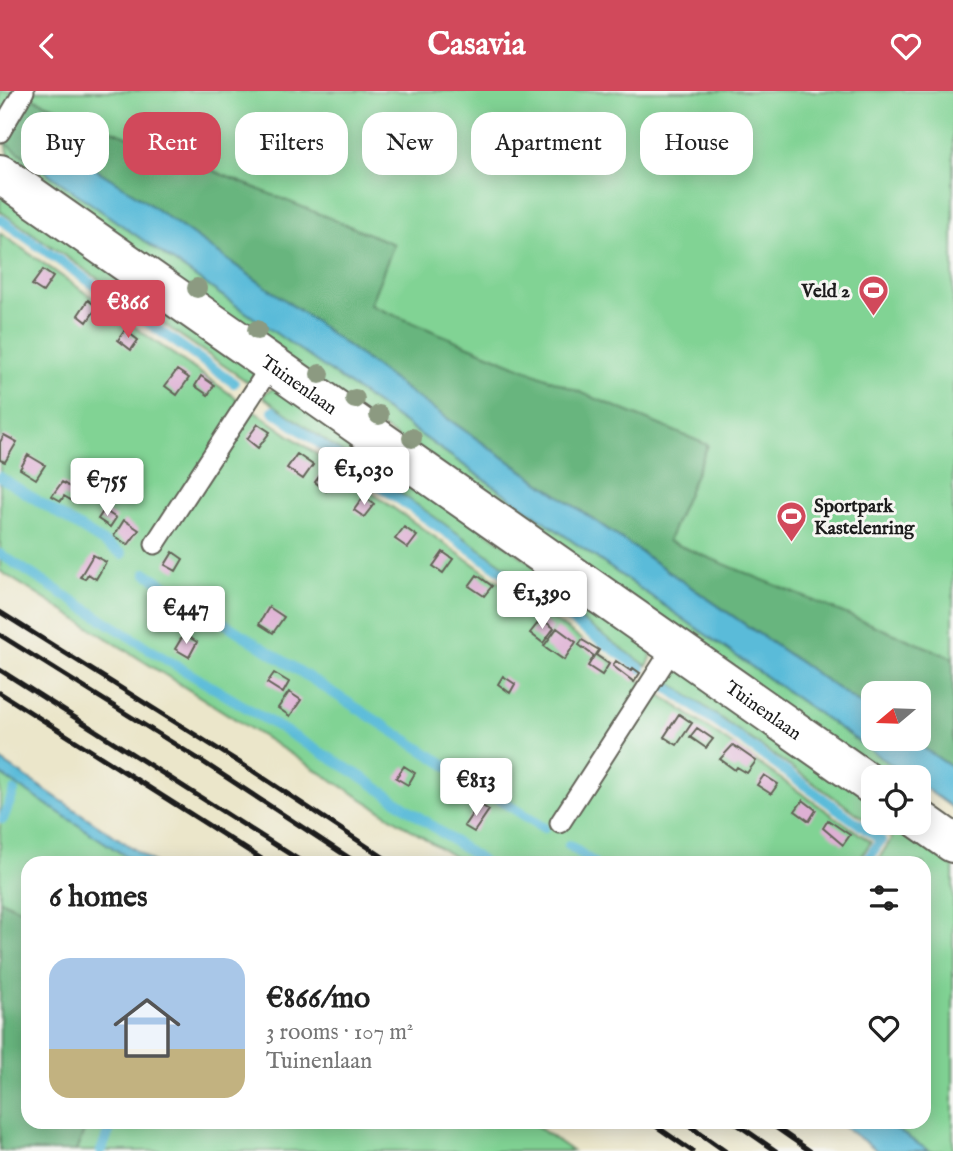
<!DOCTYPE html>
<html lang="en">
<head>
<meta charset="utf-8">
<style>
  :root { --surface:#fff; --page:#f6f6f6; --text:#222; --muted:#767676; --accent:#d1495b }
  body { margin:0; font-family:"IM FELL English",serif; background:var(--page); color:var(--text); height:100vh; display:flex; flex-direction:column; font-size:26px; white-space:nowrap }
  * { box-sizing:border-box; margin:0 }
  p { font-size:23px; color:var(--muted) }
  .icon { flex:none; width:38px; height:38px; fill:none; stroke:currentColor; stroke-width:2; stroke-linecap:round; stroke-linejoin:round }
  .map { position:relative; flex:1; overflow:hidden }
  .details { position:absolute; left:21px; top:765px; width:910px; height:273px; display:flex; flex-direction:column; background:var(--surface); border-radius:21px; box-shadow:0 4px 18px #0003 }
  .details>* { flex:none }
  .guide { position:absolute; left:21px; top:21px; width:912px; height:63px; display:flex; gap:14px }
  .needle { width:46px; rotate:251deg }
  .buttons { position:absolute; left:861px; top:590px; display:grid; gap:14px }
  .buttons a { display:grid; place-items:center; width:70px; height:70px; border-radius:14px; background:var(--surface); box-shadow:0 4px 18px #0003; font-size:35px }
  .price { position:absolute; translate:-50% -60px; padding:0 16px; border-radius:7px; background:#fff; color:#222; font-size:23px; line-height:46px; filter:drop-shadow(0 2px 4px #0008) }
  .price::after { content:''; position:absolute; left:50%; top:42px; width:21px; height:16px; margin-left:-10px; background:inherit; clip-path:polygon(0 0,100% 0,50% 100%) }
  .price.on { background:var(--accent); color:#fff }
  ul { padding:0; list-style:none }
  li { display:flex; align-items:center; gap:21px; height:175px; padding:0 28px }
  li span { display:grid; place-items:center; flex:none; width:196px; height:140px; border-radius:21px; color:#555 }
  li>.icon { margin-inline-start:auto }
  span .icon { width:84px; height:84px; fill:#fffc; stroke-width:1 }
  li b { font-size:30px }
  h2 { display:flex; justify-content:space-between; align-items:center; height:84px; padding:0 28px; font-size:30px }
  .chip { padding:0 24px; border-radius:21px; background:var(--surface); box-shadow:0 4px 18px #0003; font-size:24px; line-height:63px }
  .chip.on { background:var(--accent); color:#fff }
  header { display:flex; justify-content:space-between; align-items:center; height:91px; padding:0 28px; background:var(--accent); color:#fff; font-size:32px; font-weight:800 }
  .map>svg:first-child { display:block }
  .green { fill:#81d394; stroke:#4e7858; stroke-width:2 }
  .forest { fill:#68b57e; stroke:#42684d; stroke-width:2 }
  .water { fill:#5abbd9; stroke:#3b6c7a; stroke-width:2 }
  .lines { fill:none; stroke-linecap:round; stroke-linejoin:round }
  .stream { stroke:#5abbd9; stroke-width:10 }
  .building { fill:#deb0d4 }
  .lane-casing { stroke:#646359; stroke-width:23 }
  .street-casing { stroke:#646359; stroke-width:42 }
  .lane { stroke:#fff; stroke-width:19 }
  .street { stroke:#fff; stroke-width:38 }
  .rail { stroke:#1c1c1c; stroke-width:5 }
  .tree { fill:#8c9a81 }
  .labels { text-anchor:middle; stroke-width:6; stroke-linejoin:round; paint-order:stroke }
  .poi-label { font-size:19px; font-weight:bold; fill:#1c1c1c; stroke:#f6f6f2; text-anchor:end }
  .street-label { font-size:19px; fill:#1c1c1c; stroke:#f6f6f2 }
</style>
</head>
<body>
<header><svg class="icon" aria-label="back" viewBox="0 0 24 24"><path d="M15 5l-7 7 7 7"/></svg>Casavia<svg class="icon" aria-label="heart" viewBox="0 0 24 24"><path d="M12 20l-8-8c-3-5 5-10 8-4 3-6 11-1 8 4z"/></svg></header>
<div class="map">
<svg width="953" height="1060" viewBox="0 0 953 1060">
  <rect width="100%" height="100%" fill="#f6f6f2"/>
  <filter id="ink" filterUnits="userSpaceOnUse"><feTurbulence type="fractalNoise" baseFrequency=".0143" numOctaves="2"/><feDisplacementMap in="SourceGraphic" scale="14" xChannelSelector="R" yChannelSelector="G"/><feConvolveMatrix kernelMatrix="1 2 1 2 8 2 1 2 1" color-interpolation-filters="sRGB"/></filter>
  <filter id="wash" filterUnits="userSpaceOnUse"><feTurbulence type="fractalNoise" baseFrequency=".00686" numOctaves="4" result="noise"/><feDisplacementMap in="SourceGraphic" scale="28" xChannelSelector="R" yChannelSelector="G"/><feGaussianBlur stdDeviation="1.57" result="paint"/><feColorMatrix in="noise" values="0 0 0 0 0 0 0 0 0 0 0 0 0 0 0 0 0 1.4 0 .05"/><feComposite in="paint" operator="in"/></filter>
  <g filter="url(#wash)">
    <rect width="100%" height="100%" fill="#ebe6ca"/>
    <path class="green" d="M0,0H953V677L910,648H919V602H873V622L0,26Z
      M6,52L50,84L909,686H882L12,77Z
      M0,97L254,278V290L252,294L0,120Z
      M0,142L871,751L857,772H464L0,480Z
      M280,295L650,556L651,567L647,575L263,306L266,301Z
      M681,575L873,709V732H905L953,767V1060H929L885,1031H924V772H876L892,747L662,586Z
      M0,683L141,772H28V1031H530L572,1060H0Z"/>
    <path class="forest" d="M30,6L394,153L370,214L708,354L668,450L953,567V677L910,648H919V602H873V622L412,303L310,227L129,99L61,57L46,51L36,53V69L50,84L6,52L12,36Z
      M0,809L28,822V1031H88L76,1060H0Z"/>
    <path class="water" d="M46,51L61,57L129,99L310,227L412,303L873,622V648H910L953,677V717L919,693V686H909L50,84L36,69L32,59L36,53Z
      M0,669L155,772H136L0,683Z
      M837,1031H885L929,1060H878Z"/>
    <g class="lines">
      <path class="stream" d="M0,128L234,292
        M273,320L641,578
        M0,386L122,463
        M0,463L157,563L365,688L485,772
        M146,482L544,737
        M667,596L881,749L865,772
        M3,728L14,700
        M569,754L594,772
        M101,1060L113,1031"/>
    </g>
    <g id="blocks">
      <path class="building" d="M43,179L53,186L43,201L32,194Z
        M88,209L97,216L87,231L78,224Z
        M125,239L138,249L131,259L118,249Z
        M177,279L189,287L177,304L165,295Z
        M201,285L214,294L208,304L195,295Z
        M258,333L270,341L258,357L247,348Z
        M4,344L17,351L5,371L0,369V351Z
        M297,363L313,374L303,388L287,377Z
        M28,364L45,374L36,388L20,378Z
        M326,376L338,384L326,400L315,391Z
        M62,391L79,402L74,411L64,405L61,410L52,405Z
        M364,405L374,413L364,426L354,419Z
        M104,419L116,427L110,436L98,428Z
        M124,429L139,439L128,454L114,445Z
        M404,436L417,445L408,457L395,448Z
        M173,461L183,468L176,480L165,474Z
        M443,461L453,468L443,482L433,475Z
        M93,464L106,471L96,488L88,483L85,488L80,486Z
        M477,484L492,495L484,505L469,495Z
        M269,516L284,526L273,542L259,533Z
        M541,528L554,537L543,552L530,542Z
        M557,537L576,551L564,569L544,555Z
        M184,543L197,551L189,566L175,558Z
        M582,549L599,559L596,564L609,573L602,584L588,575L594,565L579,554Z
        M616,570L631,580L633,577L640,582L634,591L613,575Z
        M274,582L289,591L283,602L267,592Z
        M503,585L515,593L510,602L498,593Z
        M289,601L301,609L290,625L278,617Z
        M679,623L692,632L677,654L664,646Z
        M697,637L713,648L706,657L690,646Z
        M733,654L756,670L747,682L737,676L735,679L720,668Z
        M404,675L415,682L408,694L396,687Z
        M764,684L778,693L771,703L757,694Z
        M803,709L816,719L809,730L795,720Z
        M479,713L489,719L474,741L464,735Z
        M828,729L850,744L843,754L823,737Z"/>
    </g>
  </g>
  <g filter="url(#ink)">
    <use href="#blocks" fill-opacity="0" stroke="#646359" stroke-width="2"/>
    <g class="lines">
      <defs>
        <path id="lane" d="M0,41L24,0
          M155,453L272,273
          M560,732L675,554"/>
        <g id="street">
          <path id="s1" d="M0,83L873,695"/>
          <path d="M919,728L953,752"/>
        </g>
      </defs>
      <use href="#lane" class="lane-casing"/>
      <use href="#street" class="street-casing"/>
      <use href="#lane" class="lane"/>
      <use href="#street" class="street"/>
      <path class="rail" d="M0,521L253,680L392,772
        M0,544L197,667L357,772
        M0,579L304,772
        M0,602L268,772
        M650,1031L692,1060
        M684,1031L725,1060
        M734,1031L776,1060
        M768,1031L810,1060"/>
    </g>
    <g class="tree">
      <circle cx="197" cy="197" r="10"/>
      <circle cx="257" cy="239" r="10"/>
      <circle cx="320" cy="283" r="10"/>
      <circle cx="355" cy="308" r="10"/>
      <circle cx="379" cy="324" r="10"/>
      <circle cx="412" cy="347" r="10"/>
    </g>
  </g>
  <defs>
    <symbol id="stadium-pin" viewBox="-11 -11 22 30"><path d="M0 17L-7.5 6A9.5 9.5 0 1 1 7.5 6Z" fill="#d1495b" stroke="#f6f6f2"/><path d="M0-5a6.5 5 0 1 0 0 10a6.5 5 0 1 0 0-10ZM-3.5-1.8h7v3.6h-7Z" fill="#fff"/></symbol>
  </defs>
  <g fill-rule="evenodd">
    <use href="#stadium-pin" x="856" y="182" width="35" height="47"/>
    <use href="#stadium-pin" x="774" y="408" width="35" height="47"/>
  </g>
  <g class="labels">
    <g class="poi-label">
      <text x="850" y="206">Veld 2</text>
      <text x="814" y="421" text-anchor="start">Sportpark<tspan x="814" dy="22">Kastelenring</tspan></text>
    </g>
    <g class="street-label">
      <text dy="7" stroke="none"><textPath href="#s1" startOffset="366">Tuinenlaan</textPath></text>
      <text dy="7" stroke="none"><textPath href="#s1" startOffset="933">Tuinenlaan</textPath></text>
    </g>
  </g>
</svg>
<div class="buttons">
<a><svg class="needle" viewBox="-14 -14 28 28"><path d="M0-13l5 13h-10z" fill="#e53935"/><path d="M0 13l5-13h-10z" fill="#767676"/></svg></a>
<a><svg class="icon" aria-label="locate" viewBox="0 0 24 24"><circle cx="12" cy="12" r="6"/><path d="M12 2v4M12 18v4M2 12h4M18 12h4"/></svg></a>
</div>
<b class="price on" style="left:128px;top:249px">€866</b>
<b class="price" style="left:364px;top:416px">€1,030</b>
<b class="price" style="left:107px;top:427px">€755</b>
<b class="price" style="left:542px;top:540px">€1,390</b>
<b class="price" style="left:186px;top:555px">€447</b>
<b class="price" style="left:476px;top:727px">€813</b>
<div class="guide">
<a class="chip">Buy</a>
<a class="chip on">Rent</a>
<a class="chip">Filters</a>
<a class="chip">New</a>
<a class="chip">Apartment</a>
<a class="chip">House</a>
</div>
<section class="details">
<h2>6 homes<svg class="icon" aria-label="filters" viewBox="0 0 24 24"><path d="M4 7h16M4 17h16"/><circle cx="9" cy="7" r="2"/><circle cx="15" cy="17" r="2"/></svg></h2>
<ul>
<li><span style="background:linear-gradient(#a9c7e8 65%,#c2b280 0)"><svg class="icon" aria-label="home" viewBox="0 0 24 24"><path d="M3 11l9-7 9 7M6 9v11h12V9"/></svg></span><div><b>€866/mo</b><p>3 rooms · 107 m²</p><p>Tuinenlaan</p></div><svg class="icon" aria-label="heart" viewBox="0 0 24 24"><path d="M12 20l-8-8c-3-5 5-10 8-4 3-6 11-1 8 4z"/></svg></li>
</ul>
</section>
</div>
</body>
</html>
